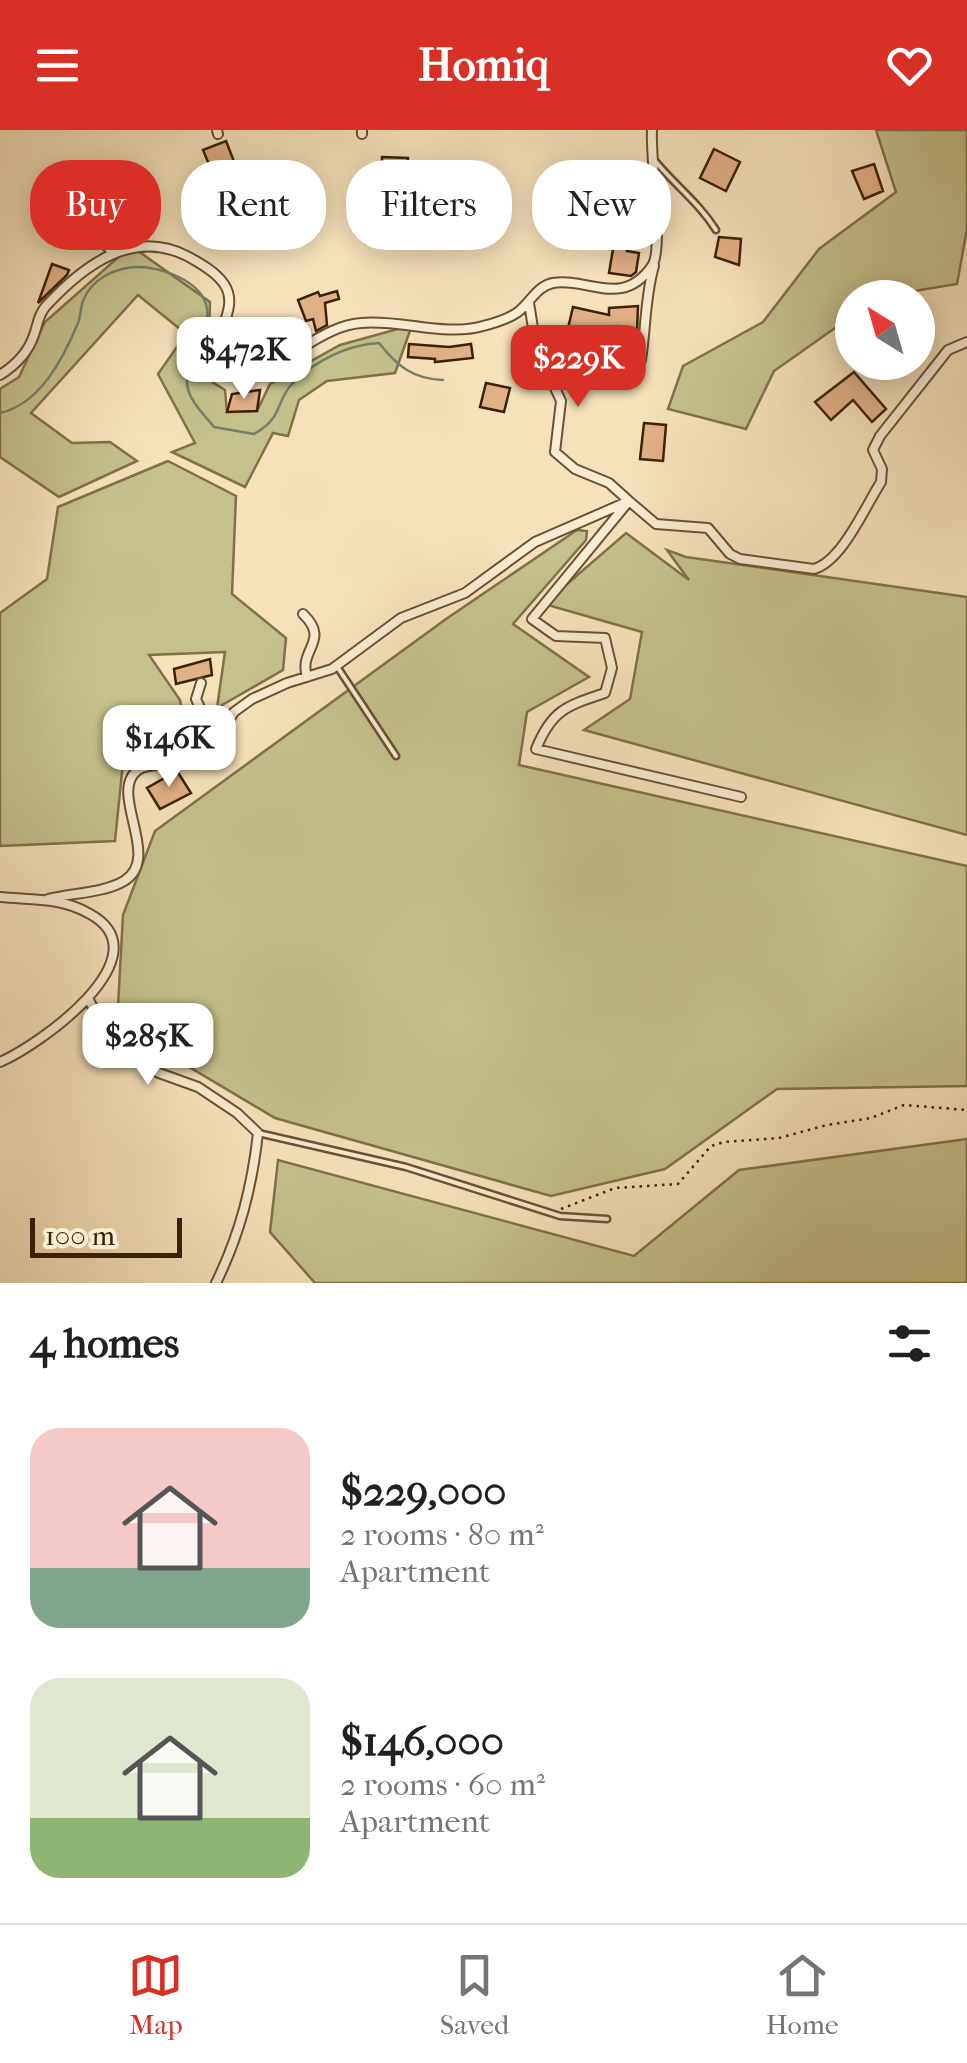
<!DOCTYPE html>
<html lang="en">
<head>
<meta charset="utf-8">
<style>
  :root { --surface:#fff; --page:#f2f2f2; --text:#202124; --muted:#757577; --line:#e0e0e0; --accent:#d93025 }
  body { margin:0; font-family:"IM FELL French Canon",serif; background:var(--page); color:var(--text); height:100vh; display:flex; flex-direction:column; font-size:38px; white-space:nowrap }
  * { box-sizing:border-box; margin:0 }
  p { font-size:32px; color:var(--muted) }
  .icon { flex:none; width:55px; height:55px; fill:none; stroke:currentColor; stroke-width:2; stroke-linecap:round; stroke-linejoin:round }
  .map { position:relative; height:1153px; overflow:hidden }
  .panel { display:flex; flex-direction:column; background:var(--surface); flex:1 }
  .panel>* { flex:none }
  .hud { position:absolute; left:30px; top:30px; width:908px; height:90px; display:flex; gap:20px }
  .needle { width:65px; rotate:323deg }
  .fabs { position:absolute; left:835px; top:150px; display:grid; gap:20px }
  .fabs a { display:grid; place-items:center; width:100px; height:100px; border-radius:50%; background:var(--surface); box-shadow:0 5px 25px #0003; font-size:50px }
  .scale { position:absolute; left:30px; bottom:25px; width:152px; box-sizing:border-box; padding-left:10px; border:5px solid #3b2107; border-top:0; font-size:28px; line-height:35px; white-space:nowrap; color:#3b2107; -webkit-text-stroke:8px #f8ecd2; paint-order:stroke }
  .price { position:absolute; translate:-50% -85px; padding:0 22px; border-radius:20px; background:#fff; color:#222; font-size:32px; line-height:65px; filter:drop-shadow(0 2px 5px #0008) }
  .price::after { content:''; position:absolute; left:50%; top:60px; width:30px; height:22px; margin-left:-15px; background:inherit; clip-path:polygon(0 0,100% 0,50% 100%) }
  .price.current { background:var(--accent); color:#fff }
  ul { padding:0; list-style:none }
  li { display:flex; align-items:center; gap:30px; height:250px; padding:0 30px }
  li span { display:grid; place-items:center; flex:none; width:280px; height:200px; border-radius:30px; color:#555 }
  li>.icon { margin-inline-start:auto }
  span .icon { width:120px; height:120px; fill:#fffc; stroke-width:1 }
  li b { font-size:42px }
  h2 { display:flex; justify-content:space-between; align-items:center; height:120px; padding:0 30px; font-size:42px }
  .pill { padding:0 35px; border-radius:40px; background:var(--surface); box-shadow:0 5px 25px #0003; font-size:35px; line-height:90px }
  .pill.current { background:var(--accent); color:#fff }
  header { display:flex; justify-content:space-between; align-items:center; height:130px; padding:0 30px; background:var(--accent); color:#fff; font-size:45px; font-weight:800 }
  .dock { display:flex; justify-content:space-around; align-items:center; height:140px; border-top:2px solid var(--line); background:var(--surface); font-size:28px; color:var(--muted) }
  .dock a { display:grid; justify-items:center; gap:5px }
  .dock .current { color:var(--accent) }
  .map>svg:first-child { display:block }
  .green { fill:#c4c18a; stroke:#807148; stroke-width:2.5 }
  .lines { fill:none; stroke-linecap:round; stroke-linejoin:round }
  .stream { stroke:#757f6b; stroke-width:2.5 }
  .building { fill:#e2b085; stroke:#3b2107; stroke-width:2.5 }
  .lane-casing { stroke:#6a5134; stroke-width:9 }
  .street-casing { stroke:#6a5134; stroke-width:12 }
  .path { stroke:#3b2107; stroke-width:2.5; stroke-dasharray:2.5 5; stroke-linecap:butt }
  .lane { stroke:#f8ecd2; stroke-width:4 }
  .street { stroke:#f8ecd2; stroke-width:8 }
</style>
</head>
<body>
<header><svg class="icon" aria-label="menu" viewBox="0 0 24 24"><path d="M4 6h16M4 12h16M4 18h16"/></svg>Homiq<svg class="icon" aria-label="heart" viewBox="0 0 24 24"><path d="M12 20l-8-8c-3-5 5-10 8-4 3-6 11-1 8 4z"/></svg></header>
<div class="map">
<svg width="967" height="1153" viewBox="0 0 967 1153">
  <rect width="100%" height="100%" fill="#f5e2ba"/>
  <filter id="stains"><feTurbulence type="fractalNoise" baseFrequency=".002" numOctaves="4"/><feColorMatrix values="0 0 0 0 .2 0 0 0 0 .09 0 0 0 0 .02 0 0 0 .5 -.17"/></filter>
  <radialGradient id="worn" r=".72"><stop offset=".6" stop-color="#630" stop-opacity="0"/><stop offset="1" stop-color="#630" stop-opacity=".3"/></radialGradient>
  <path class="green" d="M876,0H967V99L957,154L878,167L852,168V186L774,241L746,299L668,279L683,236L763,192L819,119L896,62Z
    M131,116L210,172L209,205L196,242L225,260L227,282L257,281L270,254L340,215L412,195L395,243L327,251L299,270L288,306L273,303L245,357L172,322L195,313L158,244L186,204L138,165L31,283L72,313L110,312L137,331L59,367L0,327V259L19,247L45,192Z
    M168,331L236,366L232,464L286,508L283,540L217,578L225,522L149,525L180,570L187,610L125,613L115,711L0,716V483L47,449L58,377Z
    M577,400L587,401L586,410L513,494L589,547L527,582L519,635L967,736V956L777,959L665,1039L551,1066L275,988L117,894L123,785L155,701L446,489Z
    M626,403L689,450L667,420L686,427L967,467V705L584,600L630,569L642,502L544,474Z
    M967,1009V1153H315L270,1102L278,1030L634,1126L739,1040Z"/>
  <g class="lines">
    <path class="stream" d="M0,283C40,274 63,229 78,193C81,186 80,178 83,171C91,149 116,137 138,137C155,137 176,144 189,153C235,185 179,224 188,259C191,272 206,287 214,297L254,304C284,287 275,272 292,254C315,231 346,215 379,213C397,236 413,249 443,250"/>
  </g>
  <path class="building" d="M226,11L235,34L213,44L203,20Z
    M714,19L740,32L726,61L700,48Z
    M382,27L408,28L407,52L382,51Z
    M874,34L883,61L864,69L852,41Z
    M610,95L618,97L620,110L629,111L627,121L639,123L636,142L631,146L609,143L614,113L608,112Z
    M719,107L741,109L739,135L715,127Z
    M52,134L69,140L67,145L38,173Z
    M337,161L339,169L325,173L327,195L316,201L313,189L306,191L298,170L318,162L320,166Z
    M638,176L637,202L629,229L609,223L617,196L600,197L598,205L568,198L573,177L609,185V178Z
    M268,200L287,203L288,217L277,223L263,222V205H268Z
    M409,214L449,217L471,214L473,228L435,232V229L408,227Z
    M854,242L886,279L872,292L853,270L831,290L815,272Z
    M486,253L510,258L504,282L480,277Z
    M260,260L257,281L227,282L232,264Z
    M644,293L666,295L663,331L640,329Z
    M210,529L212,545L176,554L174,539Z
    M177,641L191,663L160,679L147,658Z"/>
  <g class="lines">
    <defs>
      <path id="lane" d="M656,32C676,56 699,73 716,100
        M338,538L396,626
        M258,1003L406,1037L560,1086L607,1089"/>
      <path id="street" d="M217,0L218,4
        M362,4V0
        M113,122L103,113C104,90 104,65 116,46
        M529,173L536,217L561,271L555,322L575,339L609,353L629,371L532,489L556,506L605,508L612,538L605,563C566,576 552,580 536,619L741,667
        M641,230C646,199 645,166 654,136
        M0,245C16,235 28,223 34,205C38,194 38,185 46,176C83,136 132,98 187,126C200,133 216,142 224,154C242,180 207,209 220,236C277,255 310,197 361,193C400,189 445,207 483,196C495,193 508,189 518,182C530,173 537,156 553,153C588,147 622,179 652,136C664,119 650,28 652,0
        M303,484C331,511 298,519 307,547
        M201,553L196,569C205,592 223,603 210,629
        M0,767C31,770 61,767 90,784C166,826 38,916 0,932
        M48,769C71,763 104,763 124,751C163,728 107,662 138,640C150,631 191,635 208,632L224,614L227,593L234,582L252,569L287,553L332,539L401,488L465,463L535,412L629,371L656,394L708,398L730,424L740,429L814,439C842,431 865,377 881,352L882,339L873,320L880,306L948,220L967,212
        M89,870L113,916L159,943L198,957L237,983L258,1003C252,1057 240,1104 216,1153"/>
    </defs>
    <use href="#lane" class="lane-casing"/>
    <use href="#street" class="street-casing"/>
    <path class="path" d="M561,1079L615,1058L678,1054L711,1016L724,1012L779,1008L827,995L871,988L904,975L967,980"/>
    <use href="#lane" class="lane"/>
    <use href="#street" class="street"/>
  </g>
  <rect width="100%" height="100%" filter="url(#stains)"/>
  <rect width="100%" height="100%" fill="url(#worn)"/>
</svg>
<div class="fabs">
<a><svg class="needle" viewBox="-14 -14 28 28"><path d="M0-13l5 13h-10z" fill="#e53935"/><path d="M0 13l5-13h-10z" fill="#757577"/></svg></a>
</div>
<div class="scale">100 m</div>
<b class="price" style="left:244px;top:272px">$472K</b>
<b class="price current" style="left:578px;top:280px">$229K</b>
<b class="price" style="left:169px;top:660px">$146K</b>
<b class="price" style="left:148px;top:958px">$285K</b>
<div class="hud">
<a class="pill current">Buy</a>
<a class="pill">Rent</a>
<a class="pill">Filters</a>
<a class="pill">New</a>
</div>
</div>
<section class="panel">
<h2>4 homes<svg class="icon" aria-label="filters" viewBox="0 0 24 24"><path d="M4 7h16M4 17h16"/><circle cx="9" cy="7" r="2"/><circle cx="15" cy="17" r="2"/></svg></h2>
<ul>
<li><span style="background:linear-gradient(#f6c9c9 70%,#7fa58c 0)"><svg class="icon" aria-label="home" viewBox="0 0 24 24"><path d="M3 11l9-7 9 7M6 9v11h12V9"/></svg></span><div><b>$229,000</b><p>2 rooms · 80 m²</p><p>Apartment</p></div></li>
<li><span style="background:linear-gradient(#dfe7d0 70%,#8fb573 0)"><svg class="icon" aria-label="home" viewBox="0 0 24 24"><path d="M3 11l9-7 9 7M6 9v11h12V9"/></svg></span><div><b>$146,000</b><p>2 rooms · 60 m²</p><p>Apartment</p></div></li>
</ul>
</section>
<nav class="dock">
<a class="current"><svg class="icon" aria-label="map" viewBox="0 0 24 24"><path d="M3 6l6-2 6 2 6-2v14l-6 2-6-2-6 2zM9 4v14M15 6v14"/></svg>Map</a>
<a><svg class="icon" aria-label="saved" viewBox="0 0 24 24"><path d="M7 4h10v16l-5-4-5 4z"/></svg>Saved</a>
<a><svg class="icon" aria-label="home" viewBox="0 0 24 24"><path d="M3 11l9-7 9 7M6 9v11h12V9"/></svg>Home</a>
</nav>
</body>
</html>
